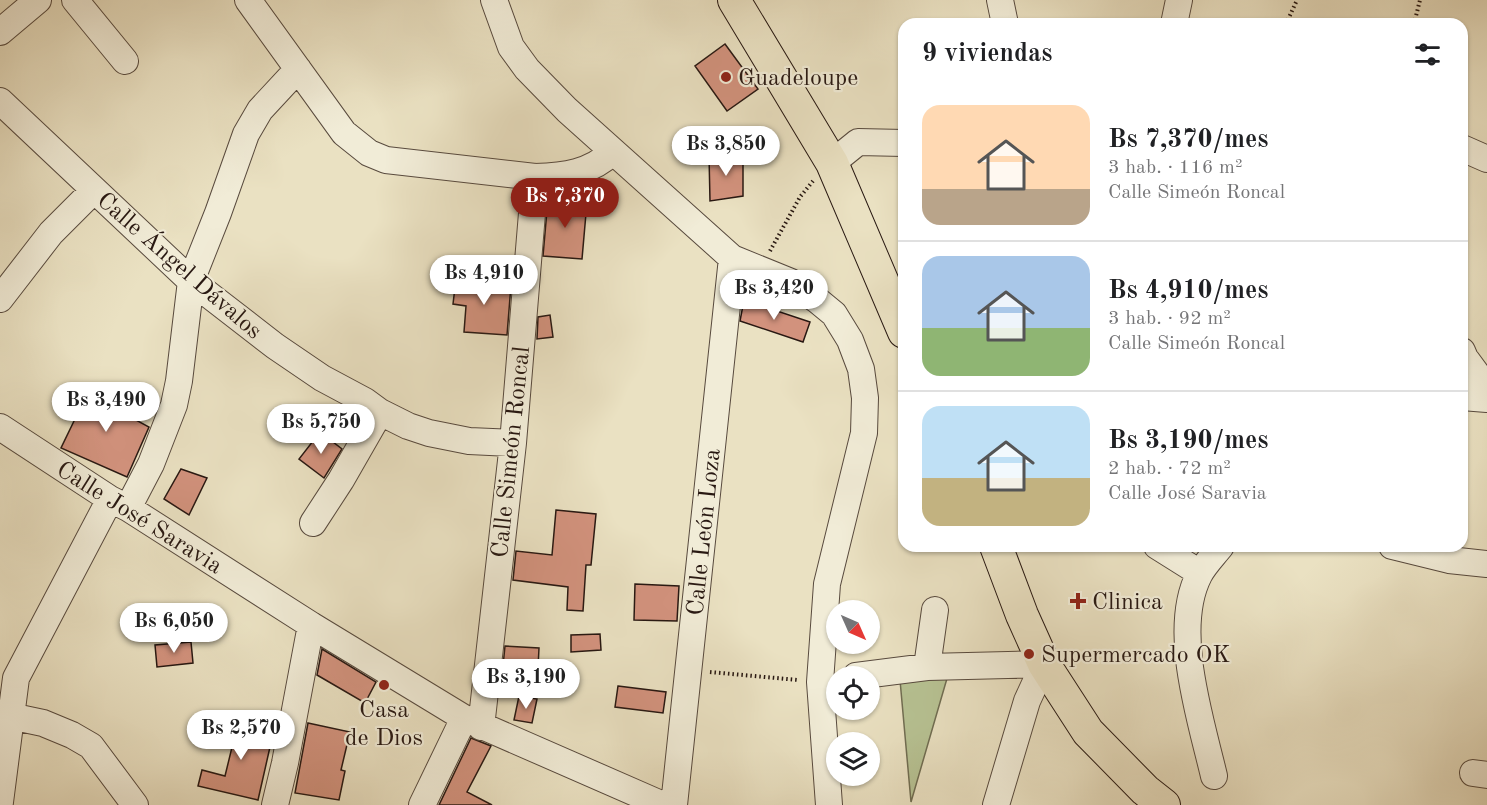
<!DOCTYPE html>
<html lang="es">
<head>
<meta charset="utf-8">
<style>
  :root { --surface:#fff; --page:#f6f6f6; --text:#202124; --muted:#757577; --line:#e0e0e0; --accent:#8f2418 }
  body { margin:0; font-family:"Old Standard TT",serif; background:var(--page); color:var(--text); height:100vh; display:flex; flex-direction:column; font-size:22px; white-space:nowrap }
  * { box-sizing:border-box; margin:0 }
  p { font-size:20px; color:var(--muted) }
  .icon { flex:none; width:33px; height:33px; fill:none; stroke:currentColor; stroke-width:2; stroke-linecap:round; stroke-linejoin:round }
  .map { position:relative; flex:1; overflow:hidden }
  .sheet { position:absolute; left:898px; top:18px; width:570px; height:534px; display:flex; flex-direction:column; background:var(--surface); border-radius:18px; box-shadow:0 2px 4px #0004 }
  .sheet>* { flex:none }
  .needle { width:39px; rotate:135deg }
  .fabs { position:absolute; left:826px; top:600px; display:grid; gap:12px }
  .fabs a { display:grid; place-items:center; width:54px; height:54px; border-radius:50%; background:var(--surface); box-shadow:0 2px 4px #0004; font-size:30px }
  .price { position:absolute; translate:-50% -51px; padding:0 14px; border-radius:21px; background:#fff; color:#222; font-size:20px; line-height:39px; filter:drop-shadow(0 2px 3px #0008) }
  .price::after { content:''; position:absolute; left:50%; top:36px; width:18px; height:14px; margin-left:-9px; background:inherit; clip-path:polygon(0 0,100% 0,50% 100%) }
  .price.on { background:var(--accent); color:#fff }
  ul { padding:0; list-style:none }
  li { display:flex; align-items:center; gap:18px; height:150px; padding:0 24px }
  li+li { border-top:2px solid var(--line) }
  li span { display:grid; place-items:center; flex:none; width:168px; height:120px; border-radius:18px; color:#555 }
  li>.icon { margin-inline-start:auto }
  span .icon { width:72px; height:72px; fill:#fffc; stroke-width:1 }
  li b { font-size:26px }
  h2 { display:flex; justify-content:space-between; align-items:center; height:72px; padding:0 24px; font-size:26px }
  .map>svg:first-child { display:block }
  .green { fill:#b7c293; stroke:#706d52; stroke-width:1.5 }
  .building { fill:#d2927d; stroke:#281812; stroke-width:1.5 }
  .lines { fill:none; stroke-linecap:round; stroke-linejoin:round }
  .minor-casing { stroke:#584a3e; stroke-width:28 }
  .major-casing { stroke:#281812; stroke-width:34 }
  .path { stroke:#281812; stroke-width:4; stroke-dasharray:1.5 3; stroke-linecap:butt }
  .minor { stroke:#f1ecd7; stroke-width:26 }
  .major { stroke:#eae1c2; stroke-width:32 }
  .poi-dot { fill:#8f2418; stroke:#f1ecd7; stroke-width:2 }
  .labels { text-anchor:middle; stroke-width:4.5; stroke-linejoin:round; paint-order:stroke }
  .poi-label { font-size:24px; fill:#281812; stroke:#f1ecd7; text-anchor:start }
  .street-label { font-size:24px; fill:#281812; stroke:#f1ecd7 }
</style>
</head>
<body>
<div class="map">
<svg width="1487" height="805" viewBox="0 0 1487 805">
  <rect width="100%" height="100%" fill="#eae1c2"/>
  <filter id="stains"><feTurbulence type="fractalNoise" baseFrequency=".00333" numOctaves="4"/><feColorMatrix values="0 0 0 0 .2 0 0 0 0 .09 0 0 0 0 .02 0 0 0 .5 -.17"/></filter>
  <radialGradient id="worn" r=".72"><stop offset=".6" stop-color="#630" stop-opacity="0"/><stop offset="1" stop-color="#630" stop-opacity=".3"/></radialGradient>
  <path class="green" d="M948,675L911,802L900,680Z"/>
  <path class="building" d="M725,44L758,89L727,111L695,66Z
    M709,155L743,156V196L710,201Z
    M548,199L587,202L582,259L543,256Z
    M456,279L511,285L507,335L464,332L466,306L453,304Z
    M744,300L810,322L803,342L740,321Z
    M550,315L553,337L537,339L538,317Z
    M90,388L127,397L121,412L149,427L127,477L61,448Z
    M320,432L342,449L324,478L299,459Z
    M181,469L207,478L189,515L164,499Z
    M556,510L596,514L591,565H586L583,611L567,610L568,587L513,580L516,551L552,555Z
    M635,584L679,586L677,621L634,620Z
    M600,634L601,650L571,652V635Z
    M191,642L193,663L157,667L155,645Z
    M505,646L539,648L538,668L503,666Z
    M322,649L376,682L365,703L317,675Z
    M618,686L666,692L663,713L615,707Z
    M519,696L537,699L532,723L514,720Z
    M223,718L270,730L266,746L270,747L258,800L198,786L202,770L225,776L234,739L218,735Z
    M308,723L350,732L341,770L345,771L339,800L295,793Z
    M471,738L491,746L467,792L492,805H439Z"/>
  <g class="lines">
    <defs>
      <path id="minor" d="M75,0L125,61
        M248,0L344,133L369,153L386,160L535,177C564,176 591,173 612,152
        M494,0L511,47L527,69L567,110L732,258L791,282L817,300L834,314L850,340L861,369L865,398L864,433L827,584L820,682L829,805
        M1000,0L1005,24
        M1174,24L1179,0
        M0,32L38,0
        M0,101L191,281L275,346L322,378L365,401L380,412L408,426L429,433L469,441L513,443
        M1462,148L1487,159
        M832,163L858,142L904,143
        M0,299L51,233L94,190
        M1462,351L1465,358L1487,388
        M1462,397L1487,399
        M0,427L110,499L128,508L311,625L464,718L663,805
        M128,508L151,464L174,405L179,381L191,281L218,213L246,134L260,110L298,69
        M313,523L341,480L380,412
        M1157,546L1200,573
        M1392,546L1449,560L1487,564
        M927,667L935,610
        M856,676L927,667L1044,664L1027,701L996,805
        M10,716L43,723L72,735L91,746L135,805
        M481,727L513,443L535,177
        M1473,773L1487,775
        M1214,776C1201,720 1171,630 1199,575C1204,565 1214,555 1221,546
        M0,802L16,678L110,499
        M275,805L285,763L311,625
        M422,805L464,718
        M674,805L732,258"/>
      <path id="major" d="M734,0L832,163L904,332
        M996,546L1022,615L1044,664L1088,732L1145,790L1164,805"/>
    </defs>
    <use href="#minor" class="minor-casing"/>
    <use href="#major" class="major-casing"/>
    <path class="path" d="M1286,24L1297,0
      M1414,24L1420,0
      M770,251L800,197L813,181
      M710,672L798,680"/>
    <use href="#minor" class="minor"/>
    <use href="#major" class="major"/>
  </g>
  <g class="poi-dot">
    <circle cx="726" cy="77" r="6"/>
    <path d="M1075 592h6v6h6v6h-6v6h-6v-6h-6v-6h6z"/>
    <circle cx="1029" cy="654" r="6"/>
    <circle cx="384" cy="685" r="6"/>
  </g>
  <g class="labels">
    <g class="poi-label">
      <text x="738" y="85">Guadeloupe</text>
      <text x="1092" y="609">Clinica</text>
      <text x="1041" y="662">Supermercado OK</text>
      <text x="384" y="717" text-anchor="middle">Casa<tspan x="384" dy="28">de Dios</tspan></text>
    </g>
    <g class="street-label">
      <text transform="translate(180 265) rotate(41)" y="8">Calle Ángel Dávalos</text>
      <text transform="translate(510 452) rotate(-84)" y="8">Calle Simeón Roncal</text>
      <text transform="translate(140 517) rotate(32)" y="8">Calle José Saravia</text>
      <text transform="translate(703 532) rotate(-84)" y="8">Calle León Loza</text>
    </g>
  </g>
  <rect width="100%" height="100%" filter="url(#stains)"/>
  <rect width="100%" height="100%" fill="url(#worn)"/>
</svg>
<div class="fabs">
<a><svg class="needle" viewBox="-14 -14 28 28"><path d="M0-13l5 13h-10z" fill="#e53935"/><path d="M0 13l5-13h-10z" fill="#757577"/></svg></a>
<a><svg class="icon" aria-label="locate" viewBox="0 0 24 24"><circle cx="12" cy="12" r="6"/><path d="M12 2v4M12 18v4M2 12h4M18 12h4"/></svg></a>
<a><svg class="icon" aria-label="layers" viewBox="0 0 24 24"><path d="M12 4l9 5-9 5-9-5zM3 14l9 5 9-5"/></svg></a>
</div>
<b class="price" style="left:726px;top:177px">Bs 3,850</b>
<b class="price on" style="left:565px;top:229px">Bs 7,370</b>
<b class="price" style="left:484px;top:306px">Bs 4,910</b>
<b class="price" style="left:774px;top:321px">Bs 3,420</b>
<b class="price" style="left:106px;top:433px">Bs 3,490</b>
<b class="price" style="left:321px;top:455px">Bs 5,750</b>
<b class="price" style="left:174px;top:654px">Bs 6,050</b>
<b class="price" style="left:526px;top:710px">Bs 3,190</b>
<b class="price" style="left:241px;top:761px">Bs 2,570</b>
<section class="sheet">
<h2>9 viviendas<svg class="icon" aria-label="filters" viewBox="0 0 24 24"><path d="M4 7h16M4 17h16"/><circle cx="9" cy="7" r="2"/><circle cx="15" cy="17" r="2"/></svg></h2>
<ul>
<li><span style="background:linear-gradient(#ffd9b3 70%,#b9a48a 0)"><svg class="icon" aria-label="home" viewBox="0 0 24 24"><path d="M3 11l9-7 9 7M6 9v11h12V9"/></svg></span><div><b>Bs 7,370/mes</b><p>3 hab. · 116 m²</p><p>Calle Simeón Roncal</p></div></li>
<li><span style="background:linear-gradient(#a9c7e8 60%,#8fb573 0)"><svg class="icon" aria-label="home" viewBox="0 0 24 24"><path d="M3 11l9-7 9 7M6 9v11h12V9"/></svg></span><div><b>Bs 4,910/mes</b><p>3 hab. · 92 m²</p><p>Calle Simeón Roncal</p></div></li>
<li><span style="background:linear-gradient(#bfe0f5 60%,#c2b280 0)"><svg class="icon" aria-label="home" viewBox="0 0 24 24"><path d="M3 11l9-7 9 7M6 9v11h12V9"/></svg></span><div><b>Bs 3,190/mes</b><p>2 hab. · 72 m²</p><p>Calle José Saravia</p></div></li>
</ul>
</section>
</div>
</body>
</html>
